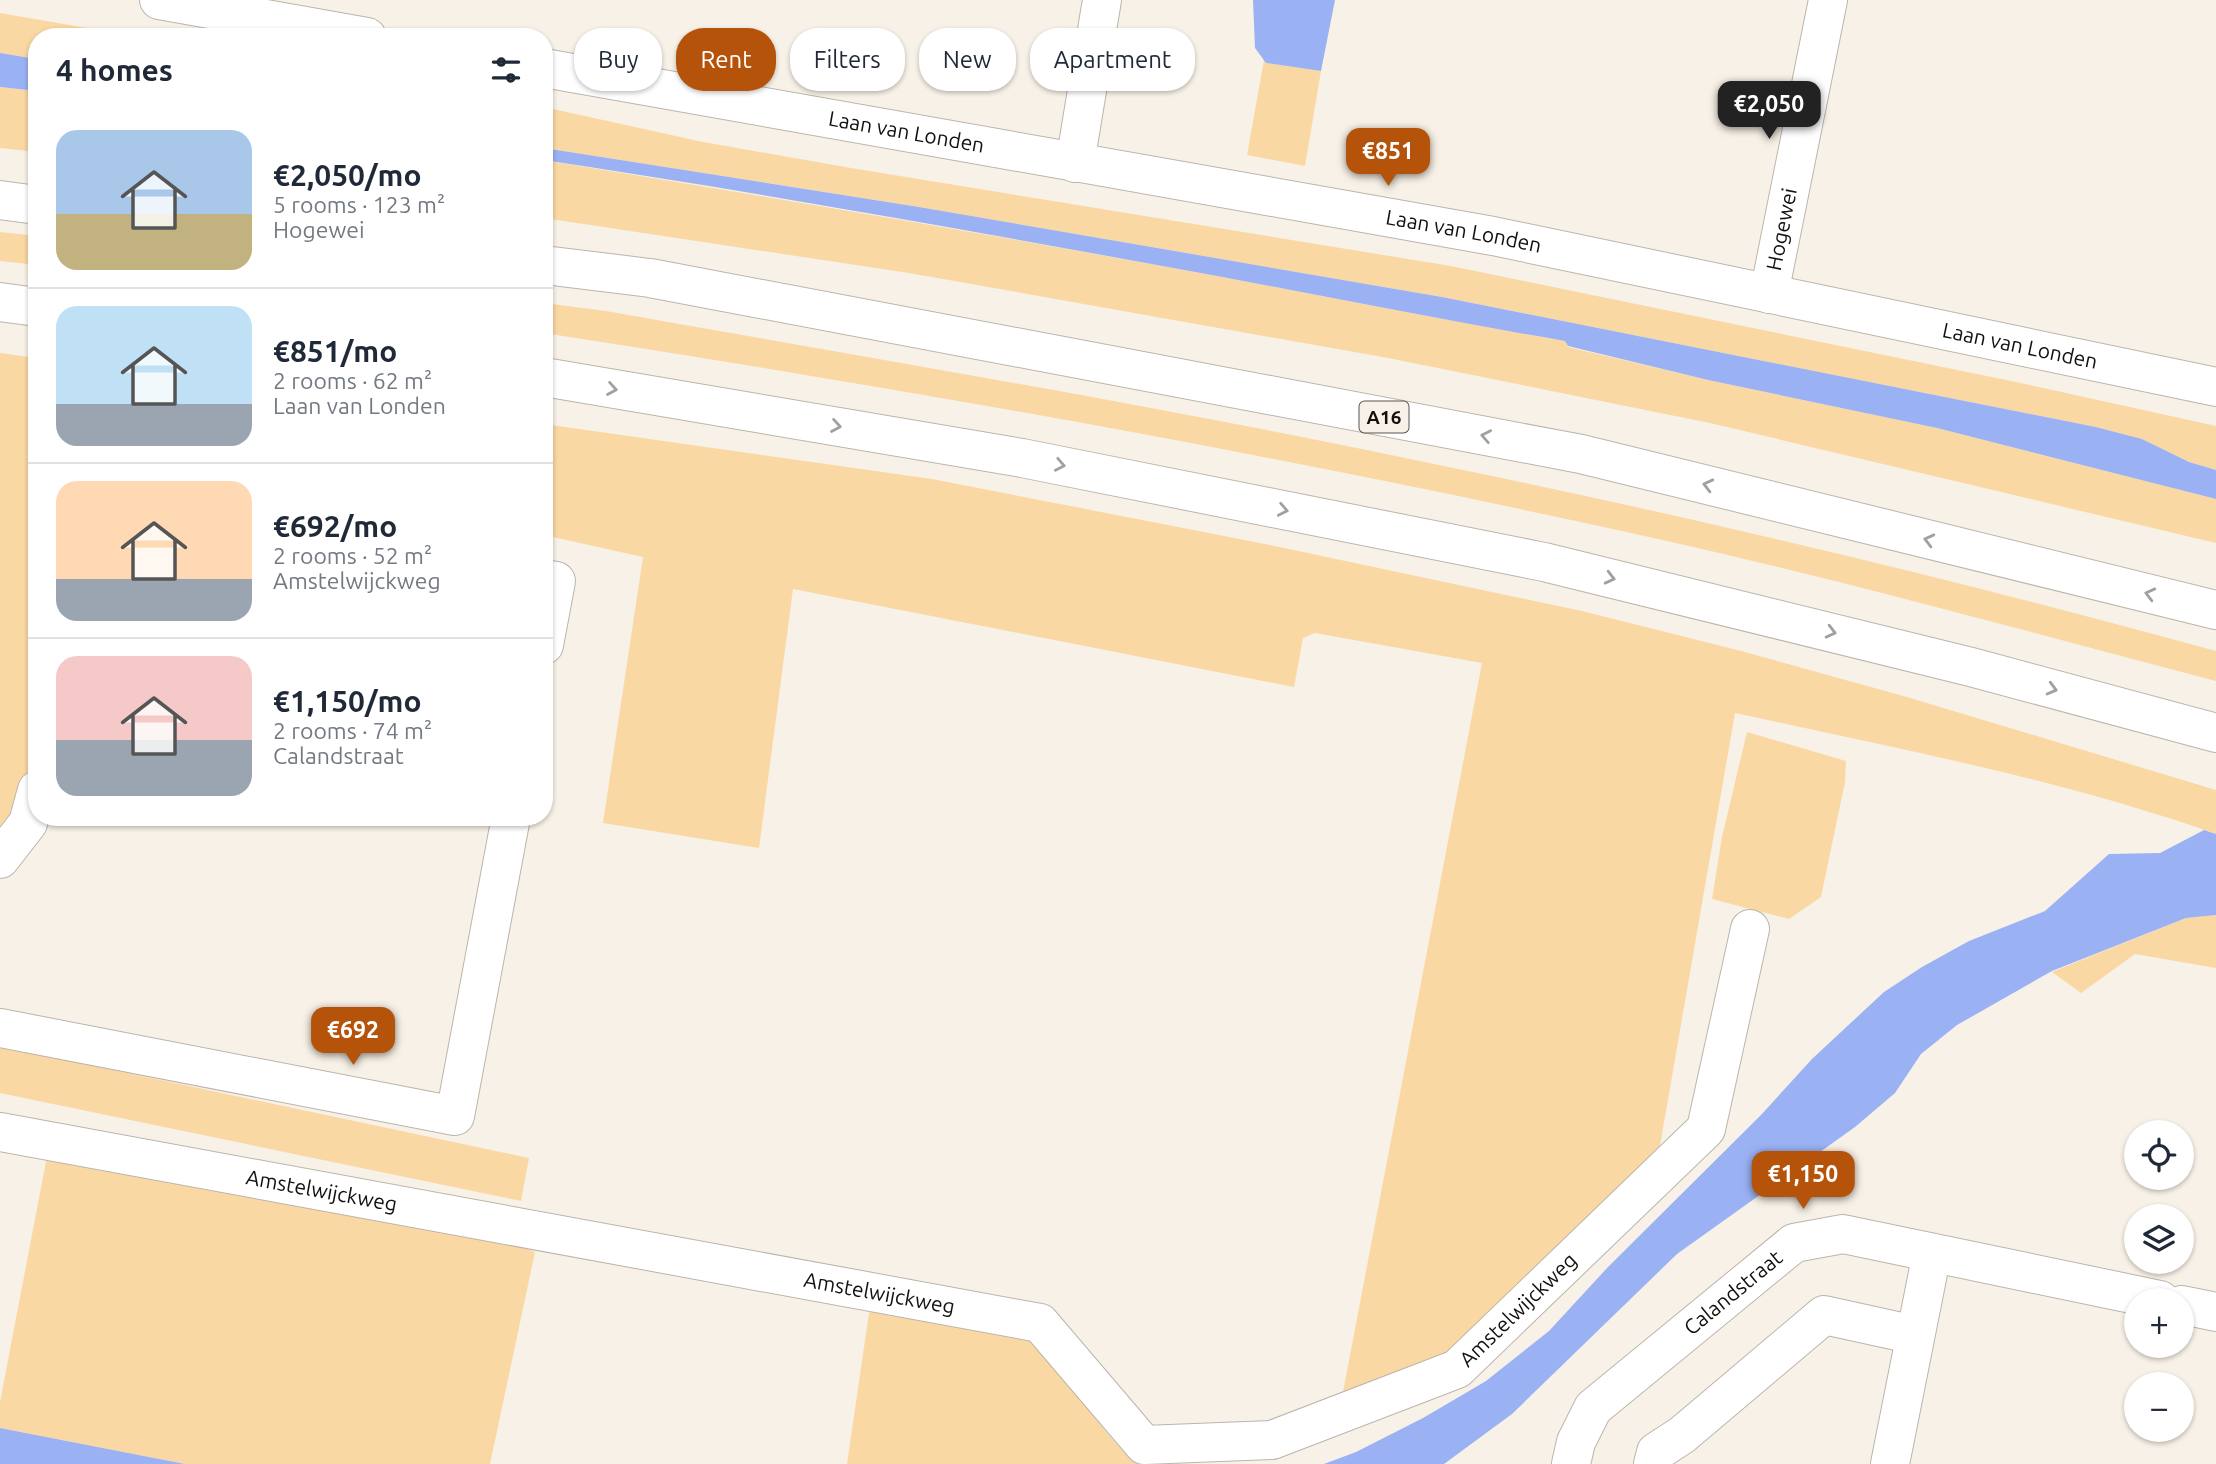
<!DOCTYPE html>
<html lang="en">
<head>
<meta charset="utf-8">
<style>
  :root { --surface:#fff; --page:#f2f2f3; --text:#1f2937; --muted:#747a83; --line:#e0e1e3; --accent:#b45309 }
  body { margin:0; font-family:Ubuntu,sans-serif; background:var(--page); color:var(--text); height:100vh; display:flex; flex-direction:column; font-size:26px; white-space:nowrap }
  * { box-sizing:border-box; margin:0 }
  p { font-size:23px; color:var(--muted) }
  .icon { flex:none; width:38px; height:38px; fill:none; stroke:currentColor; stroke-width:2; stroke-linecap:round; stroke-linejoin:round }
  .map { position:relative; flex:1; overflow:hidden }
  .details { position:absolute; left:28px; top:28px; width:525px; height:798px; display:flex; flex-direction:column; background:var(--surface); border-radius:28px; box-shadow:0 2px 5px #0004 }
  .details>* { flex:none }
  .hud { position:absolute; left:574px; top:28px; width:665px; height:63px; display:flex; gap:14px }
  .buttons { position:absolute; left:2124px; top:1120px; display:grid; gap:14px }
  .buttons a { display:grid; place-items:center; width:70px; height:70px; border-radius:50%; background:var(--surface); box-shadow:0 2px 5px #0004; font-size:35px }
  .price { position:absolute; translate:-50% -60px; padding:0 16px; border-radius:14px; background:var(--accent); color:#fff; font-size:23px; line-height:46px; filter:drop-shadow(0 2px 4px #0008) }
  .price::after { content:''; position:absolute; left:50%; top:42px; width:21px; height:16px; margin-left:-10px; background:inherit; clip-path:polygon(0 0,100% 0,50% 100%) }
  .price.selected { background:#222; color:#fff }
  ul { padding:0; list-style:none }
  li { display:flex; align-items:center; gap:21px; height:175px; padding:0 28px }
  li+li { border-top:2px solid var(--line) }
  li span { display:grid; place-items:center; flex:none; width:196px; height:140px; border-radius:21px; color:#555 }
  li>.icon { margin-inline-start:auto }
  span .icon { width:84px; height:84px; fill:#fffc; stroke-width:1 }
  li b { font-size:30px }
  h2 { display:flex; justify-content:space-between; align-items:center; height:84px; padding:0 28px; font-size:30px }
  .tag { padding:0 24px; border-radius:28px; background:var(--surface); box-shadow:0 2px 5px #0004; font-size:24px; line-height:63px }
  .tag.selected { background:var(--accent); color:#fff }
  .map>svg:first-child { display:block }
  .green { fill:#fad8a4 }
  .water { fill:#9ab2f3 }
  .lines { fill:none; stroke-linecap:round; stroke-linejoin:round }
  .minor-casing { stroke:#bbb5ac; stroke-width:40 }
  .highway-casing { stroke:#bbb5ac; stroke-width:40 }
  .minor { stroke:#fff; stroke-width:38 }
  .highway { stroke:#fff; stroke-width:38 }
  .oneway { stroke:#a1a09f }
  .labels { text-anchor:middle; stroke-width:7; stroke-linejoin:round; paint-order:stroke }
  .shield { fill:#f8f1e7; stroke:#58544f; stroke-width:2 }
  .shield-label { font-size:19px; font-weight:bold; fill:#13110e }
  .street-label { font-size:21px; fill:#13110e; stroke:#f8f1e7 }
</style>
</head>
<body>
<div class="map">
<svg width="2216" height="1464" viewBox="0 0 2216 1464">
  <rect width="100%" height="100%" fill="#f8f1e7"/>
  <path class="green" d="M0,13L139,37H37V59L0,53Z
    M1264,60L1266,63L1321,71L1305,166L1247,155Z
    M0,87L37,91V152L0,148Z
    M544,107L703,142L851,168L1451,266L2016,382L2216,426V470L2189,462L2142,439L2096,427L1442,297L919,207L544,148Z
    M544,160C769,197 993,235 1217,276C1333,298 1449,321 1566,341L1568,347L1708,380L1937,428L2216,499V543L1710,423L1388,358L909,273L544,218Z
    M0,232L37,236V265L0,261Z
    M544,303L606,311C894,362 1182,410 1468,471C1719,523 1969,583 2216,651V681C2033,633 1851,582 1667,541C1295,458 921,391 544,333Z
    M0,353L37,358V746L13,824L0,840Z
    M544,424L932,479L1260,543L1582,611L1745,652L1907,697L2216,790V834C2060,779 1896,748 1735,713L1657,1163L1523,1314L1339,1413L1482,663L1315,633L1303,638L1294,687L793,589L759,848L603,823L643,557L544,535Z
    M1747,732L1846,761L1845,782L1821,897L1789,919L1712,899L1722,837Z
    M2216,915V968L2135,954L2081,993L2052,972L2186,918Z
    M0,1046L529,1158L521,1201L0,1093Z
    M49,1146L513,1243L535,1252L490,1464H185L0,1428V1402Z
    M870,1306L1030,1340C1071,1376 1095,1428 1137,1464H847Z"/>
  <path class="water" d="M1253,0H1335L1321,71L1266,63L1255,48Z
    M0,53L37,59V91L0,87Z
    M544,148L919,207L1442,297L2096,427L2142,439L2189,462L2216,470V499L1937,428L1708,380L1568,346L1565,341C1449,321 1333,298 1217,276C993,235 769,194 544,160Z
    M2204,830L2216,834V915L2186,918L2052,971L1957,1025L1921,1054L1895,1093L1855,1127L1677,1254L1512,1414L1444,1464H1324L1356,1452L1423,1418L1486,1381L1549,1331L1608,1267L1761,1115L1812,1059L1884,992L1922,967L1969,941L2045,911L2109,854L2160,853Z
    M0,1428L185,1464H0Z"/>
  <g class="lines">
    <defs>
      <g id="minor">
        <path d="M159,0L367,37"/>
        <path id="s1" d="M544,68L1493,236L2216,387"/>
        <path d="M1075,163L1102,0"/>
        <path id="s2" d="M1769,294L1828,0"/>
        <path d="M544,579L556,581L544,645"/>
        <path d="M0,859L28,823L37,790"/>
        <path d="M0,1028L455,1116L511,817"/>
        <path id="s3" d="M0,1132L1040,1323L1144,1445L1272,1440L1457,1369L1706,1129L1750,929"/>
        <path d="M2182,1305L2216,1312"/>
        <path id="s4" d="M1571,1464L1576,1442L1593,1408L1794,1243L1843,1234L2160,1300"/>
        <path d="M1653,1464L1656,1452L1682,1435L1824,1315L1915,1335"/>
        <path d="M1890,1464L1932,1253"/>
      </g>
      <path id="highway" d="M0,200L37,205
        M544,265L650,278L1581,454L2216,610
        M0,302L37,307
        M544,377L1022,458L1544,562L1971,667L2216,733"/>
    </defs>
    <use href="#minor" class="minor-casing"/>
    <use href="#highway" class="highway-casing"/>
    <use href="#minor" class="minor"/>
    <use href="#highway" class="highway"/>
  </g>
  <defs><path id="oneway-chevron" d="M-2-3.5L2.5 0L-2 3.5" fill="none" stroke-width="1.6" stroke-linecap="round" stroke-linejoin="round" transform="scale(1.75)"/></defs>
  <g class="oneway">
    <use href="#oneway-chevron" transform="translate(612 389) rotate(10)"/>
    <use href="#oneway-chevron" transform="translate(836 426) rotate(10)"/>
    <use href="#oneway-chevron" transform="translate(1486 436) rotate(-169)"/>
    <use href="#oneway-chevron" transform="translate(1060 465) rotate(11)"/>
    <use href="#oneway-chevron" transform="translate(1708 485) rotate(-166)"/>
    <use href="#oneway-chevron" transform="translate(1283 510) rotate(11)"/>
    <use href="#oneway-chevron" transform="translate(1929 540) rotate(-166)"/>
    <use href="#oneway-chevron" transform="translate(1610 578) rotate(14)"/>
    <use href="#oneway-chevron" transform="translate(2150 594) rotate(-166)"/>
    <use href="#oneway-chevron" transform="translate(1831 632) rotate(14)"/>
    <use href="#oneway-chevron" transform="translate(2052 689) rotate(15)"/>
  </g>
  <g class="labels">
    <rect class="shield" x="1359.5" y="401.5" width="49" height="31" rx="5"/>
    <g class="shield-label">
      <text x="1384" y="424">A16</text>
    </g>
    <g class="street-label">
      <text dy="7" stroke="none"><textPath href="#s1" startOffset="368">Laan van Londen</textPath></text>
      <text dy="7" stroke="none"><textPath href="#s2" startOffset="66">Hogewei</textPath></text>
      <text dy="7" stroke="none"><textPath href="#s1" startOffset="934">Laan van Londen</textPath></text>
      <text dy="7" stroke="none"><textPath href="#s1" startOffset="1502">Laan van Londen</textPath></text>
      <text dy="7" stroke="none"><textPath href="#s3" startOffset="327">Amstelwijckweg</textPath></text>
      <text dy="7" stroke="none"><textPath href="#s4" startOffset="242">Calandstraat</textPath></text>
      <text dy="7" stroke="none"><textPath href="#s3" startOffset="894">Amstelwijckweg</textPath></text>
      <text dy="7" stroke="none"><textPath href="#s3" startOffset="1629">Amstelwijckweg</textPath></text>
    </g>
  </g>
</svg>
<div class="buttons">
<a><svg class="icon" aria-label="locate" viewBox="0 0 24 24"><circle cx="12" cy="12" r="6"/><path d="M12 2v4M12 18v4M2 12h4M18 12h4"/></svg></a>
<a><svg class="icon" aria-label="layers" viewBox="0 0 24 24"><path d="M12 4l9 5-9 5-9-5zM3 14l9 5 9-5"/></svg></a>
<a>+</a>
<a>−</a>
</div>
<b class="price selected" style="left:1769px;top:141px">€2,050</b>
<b class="price" style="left:1388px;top:188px">€851</b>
<b class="price" style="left:353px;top:1067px">€692</b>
<b class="price" style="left:1803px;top:1211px">€1,150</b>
<div class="hud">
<a class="tag">Buy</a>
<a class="tag selected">Rent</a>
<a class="tag">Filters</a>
<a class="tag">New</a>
<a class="tag">Apartment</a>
</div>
<section class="details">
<h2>4 homes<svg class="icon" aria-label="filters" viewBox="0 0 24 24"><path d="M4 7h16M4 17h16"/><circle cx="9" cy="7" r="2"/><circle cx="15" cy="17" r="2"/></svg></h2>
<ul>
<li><span style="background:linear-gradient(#a9c7e8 60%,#c2b280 0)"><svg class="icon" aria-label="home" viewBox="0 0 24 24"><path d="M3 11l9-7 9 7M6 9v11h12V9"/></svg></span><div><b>€2,050/mo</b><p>5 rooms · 123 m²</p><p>Hogewei</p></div></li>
<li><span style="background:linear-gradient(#bfe0f5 70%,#9aa5b1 0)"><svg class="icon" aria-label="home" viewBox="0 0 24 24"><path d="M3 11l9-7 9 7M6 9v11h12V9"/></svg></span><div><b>€851/mo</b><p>2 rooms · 62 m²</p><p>Laan van Londen</p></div></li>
<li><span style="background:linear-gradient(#ffd9b3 70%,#9aa5b1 0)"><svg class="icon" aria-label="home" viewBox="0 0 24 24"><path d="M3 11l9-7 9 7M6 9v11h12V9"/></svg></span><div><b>€692/mo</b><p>2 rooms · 52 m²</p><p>Amstelwijckweg</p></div></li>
<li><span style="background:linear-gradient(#f6c9c9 60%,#9aa5b1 0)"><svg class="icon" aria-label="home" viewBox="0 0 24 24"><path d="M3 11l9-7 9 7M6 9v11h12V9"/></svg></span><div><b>€1,150/mo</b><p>2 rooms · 74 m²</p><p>Calandstraat</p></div></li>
</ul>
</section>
</div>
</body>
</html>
